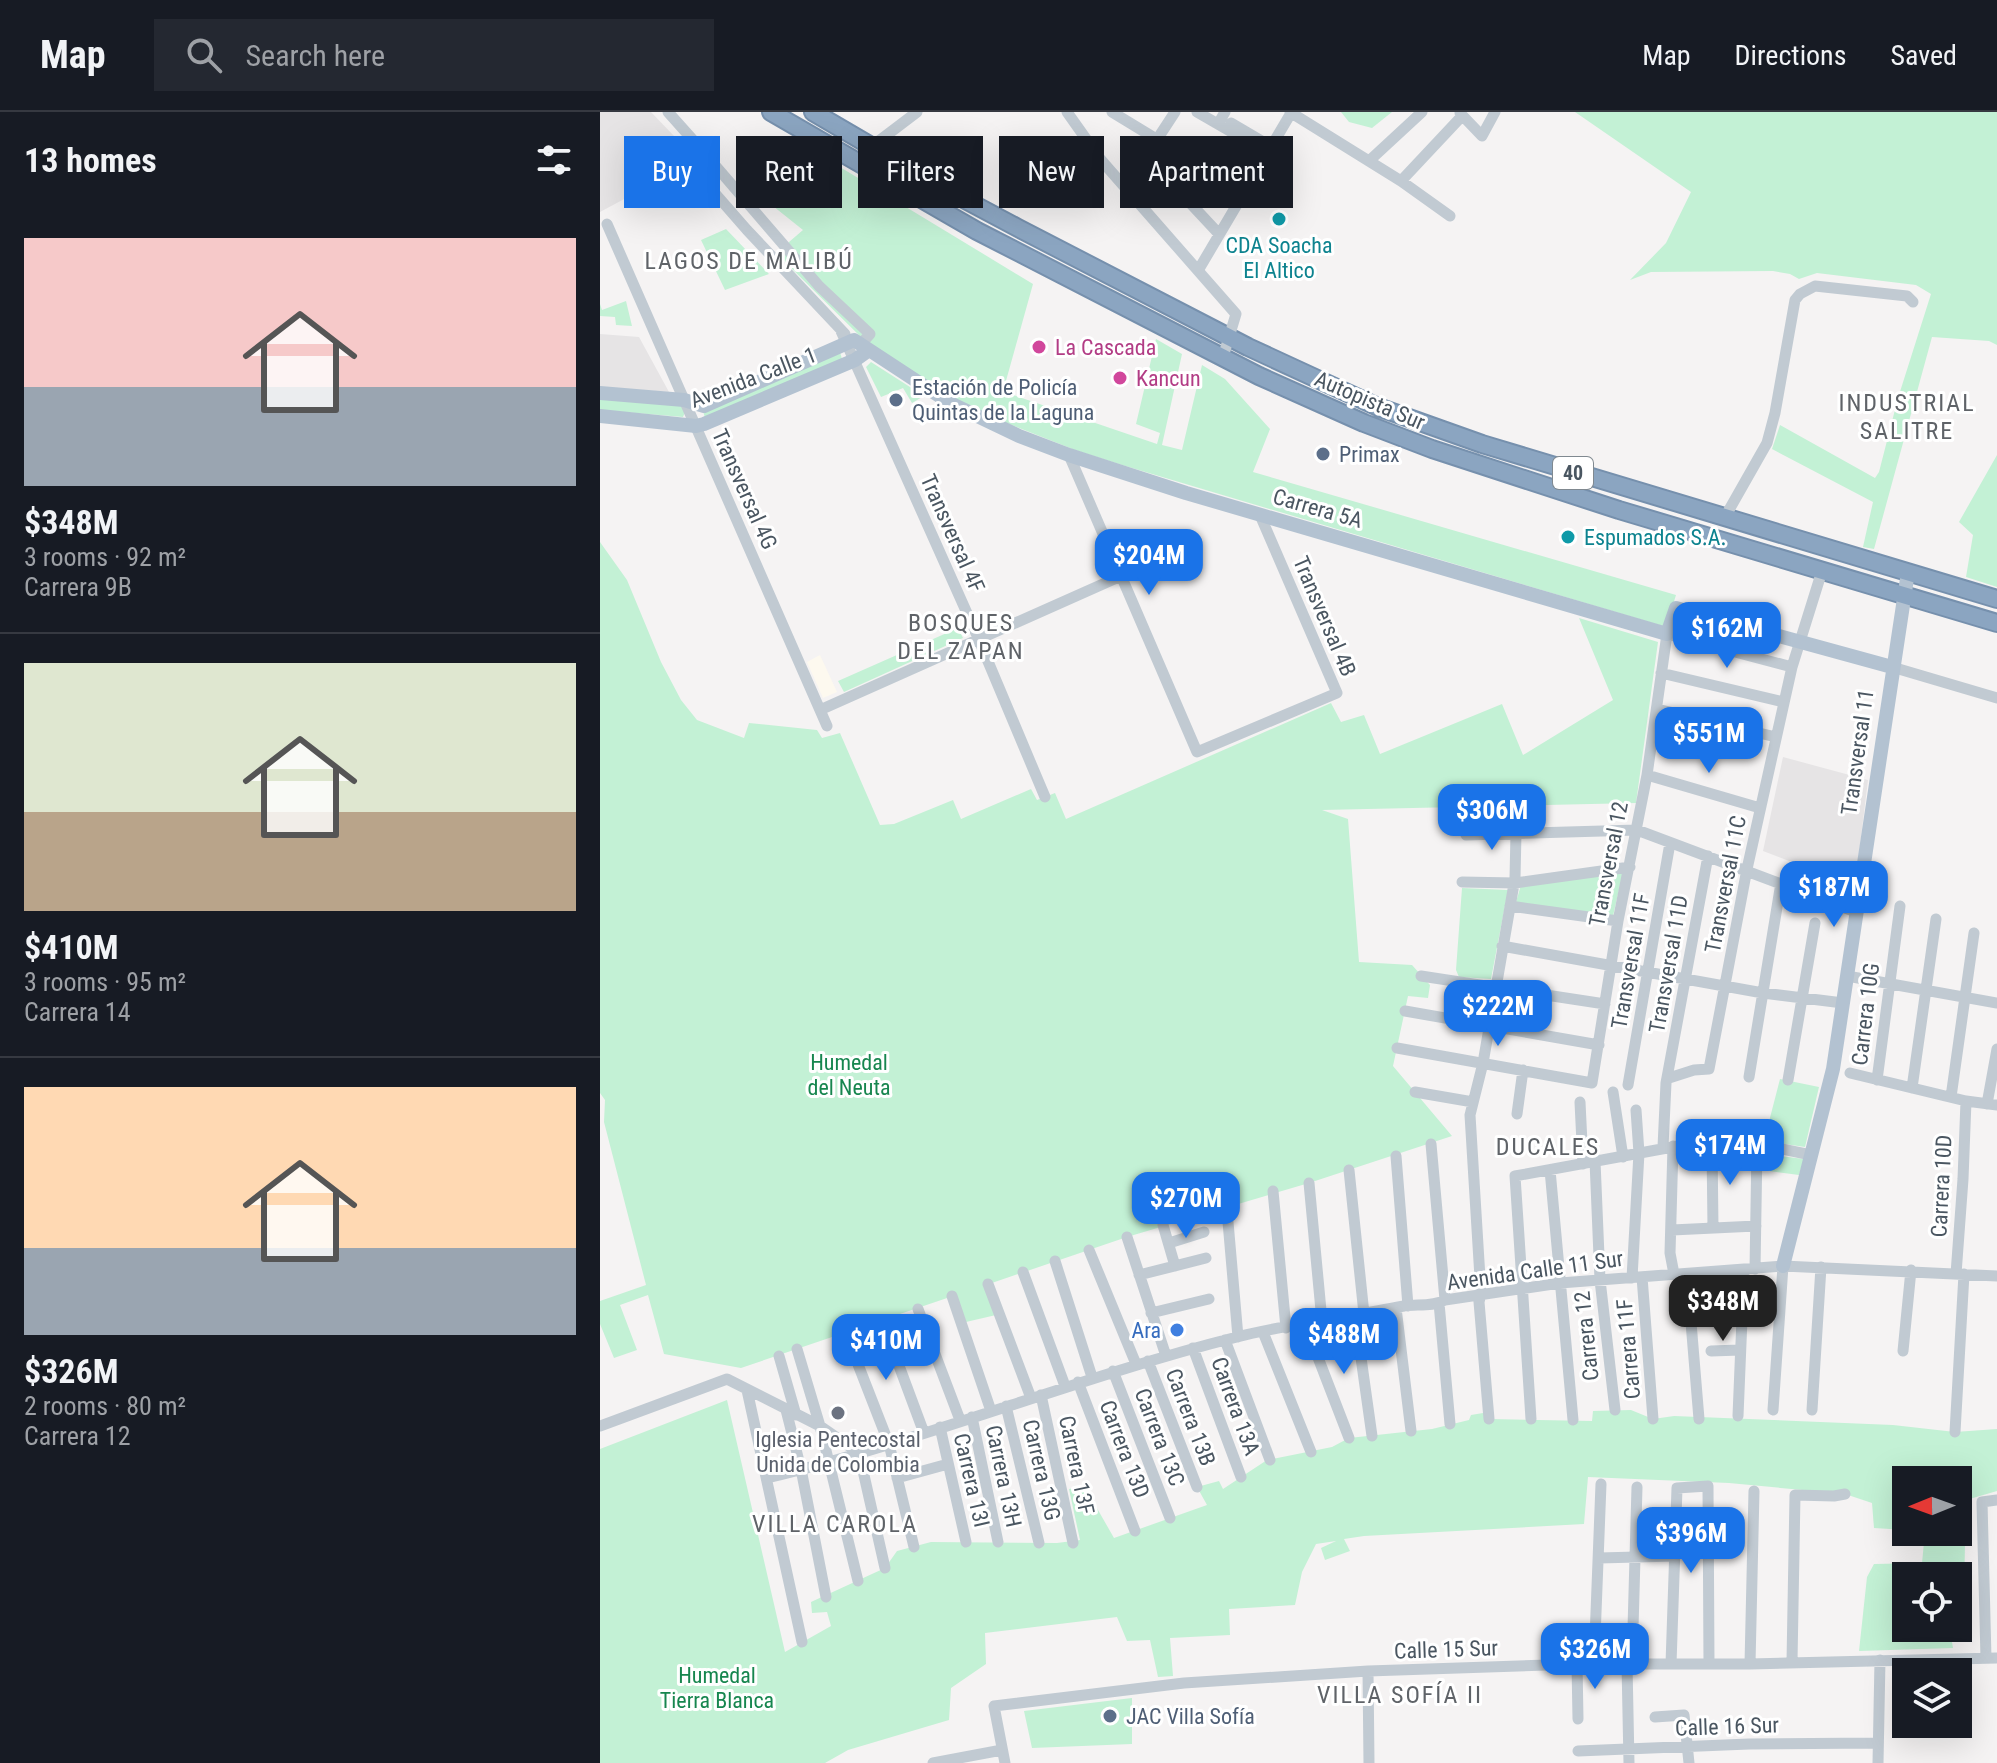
<!DOCTYPE html>
<html lang="en">
<head>
<meta charset="utf-8">
<style>
  :root { --surface:#171b24; --page:#242831; --text:#f1f3f6; --muted:#9ea1a6; --line:#363941; --accent:#1a73e8 }
  body { margin:0; font-family:"Roboto Condensed",sans-serif; background:var(--page); color:var(--text); height:100vh; display:flex; flex-direction:column; font-size:30px; white-space:nowrap }
  * { box-sizing:border-box; margin:0 }
  p { font-size:26px; color:var(--muted) }
  .icon { flex:none; width:44px; height:44px; fill:none; stroke:currentColor; stroke-width:2; stroke-linecap:round; stroke-linejoin:round }
  .map { position:relative; flex:1; overflow:hidden }
  .drawer { display:flex; flex-direction:column; background:var(--surface); width:600px }
  .drawer>* { flex:none }
  .hud { position:absolute; left:24px; top:24px; width:760px; height:72px; display:flex; gap:16px }
  .needle { width:52px; rotate:269deg }
  .controls { position:absolute; left:1292px; top:1354px; display:grid; gap:16px }
  .controls a { display:grid; place-items:center; width:80px; height:80px; border-radius:0px; background:var(--surface); box-shadow:0 8px 32px #0002; font-size:40px }
  .price { position:absolute; translate:-50% -68px; padding:0 18px; border-radius:16px; background:var(--accent); color:#fff; font-size:26px; line-height:52px; filter:drop-shadow(0 2px 4px #0008) }
  .price::after { content:''; position:absolute; left:50%; top:48px; width:24px; height:18px; margin-left:-12px; background:inherit; clip-path:polygon(0 0,100% 0,50% 100%) }
  .price.current { background:#222; color:#fff }
  ul { padding:0; list-style:none }
  li { display:grid; align-content:center; gap:16px; height:424px; padding:0 24px }
  li+li { border-top:2px solid var(--line) }
  li span { display:grid; place-items:center; height:248px; border-radius:0px; color:#555 }
  li>.icon { margin-inline-start:auto }
  span .icon { width:144px; height:144px; fill:#fffc; stroke-width:1 }
  li b { font-size:34px }
  h2 { display:flex; justify-content:space-between; align-items:center; height:96px; padding:0 24px; font-size:34px }
  .chip { padding:0 28px; border-radius:0px; background:var(--surface); box-shadow:0 8px 32px #0002; font-size:28px; line-height:72px }
  .chip.current { background:var(--accent); color:#fff }
  header { display:flex; align-items:center; gap:48px; box-sizing:border-box; height:112px; padding:0 40px; background:var(--surface); border-bottom:2px solid var(--line) }
  header strong { font-size:38px }
  nav { display:flex; gap:44px; margin-inline-start:auto; font-size:28px }
  .search { width:560px; height:72px; background:var(--page); display:flex; align-items:center; gap:20px; box-sizing:border-box; padding:0 28px; border-radius:0px; color:var(--muted); font-size:30px }
  main { display:flex; flex:1; min-height:0 }
  .map>svg:first-child { display:block }
  .commercial { fill:#fdf9ef }
  .education { fill:#e6e4e5 }
  .green { fill:#c3f1d5; fill-rule:evenodd }
  .lines { fill:none; stroke-linecap:round; stroke-linejoin:round }
  .highway-casing { stroke:#7690ad; stroke-width:20 }
  .minor { stroke:#c1cad2; stroke-width:11 }
  .major { stroke:#b3c2d1; stroke-width:14 }
  .highway { stroke:#8ba5c1; stroke-width:16 }
  .culture-dot { fill:#0f9aa8; stroke:#fff; stroke-width:3 }
  .hotel-dot { fill:#d1479c; stroke:#fff; stroke-width:3 }
  .service-dot { fill:#5c6f8a; stroke:#fff; stroke-width:3 }
  .shop-dot { fill:#3f7fe0; stroke:#fff; stroke-width:3 }
  .worship-dot { fill:#6b7280; stroke:#fff; stroke-width:3 }
  .labels { text-anchor:middle; stroke-width:6; stroke-linejoin:round; paint-order:stroke }
  .shield { fill:#fff; stroke:#808990; stroke-width:2 }
  .shield-label { font-size:20px; font-weight:bold; fill:#4a5661 }
  .culture-label { font-size:22px; fill:#0d838f; stroke:#fff }
  .hotel-label { font-size:22px; fill:#b23c85; stroke:#fff; text-anchor:start }
  .street-label { font-size:22px; fill:#4a5661; stroke:#fff }
  .service-label { font-size:22px; fill:#4e5e75; stroke:#fff; text-anchor:start }
  .park-label { font-size:22px; fill:#17864f; stroke:#fff }
  .shop-label { font-size:22px; fill:#366cbe; stroke:#fff; text-anchor:end }
  .worship-label { font-size:22px; fill:#5b616d; stroke:#fff }
  .neighbourhood-label { font-size:24px; letter-spacing:2px; fill:#5f6368; stroke:#fff }
</style>
</head>
<body>
<header>
<strong>Map</strong>
<div class="search"><svg class="icon" aria-label="search" viewBox="0 0 24 24"><circle cx="10" cy="10" r="6"/><path d="M15 15l6 6"/></svg>Search here</div>
<nav><a>Map</a><a>Directions</a><a>Saved</a></nav>
</header>
<main>
<section class="drawer">
<h2>13 homes<svg class="icon" aria-label="filters" viewBox="0 0 24 24"><path d="M4 7h16M4 17h16"/><circle cx="9" cy="7" r="2"/><circle cx="15" cy="17" r="2"/></svg></h2>
<ul>
<li><span style="background:linear-gradient(#f6c9c9 60%,#9aa5b1 0)"><svg class="icon" aria-label="home" viewBox="0 0 24 24"><path d="M3 11l9-7 9 7M6 9v11h12V9"/></svg></span><div><b>$348M</b><p>3 rooms · 92 m²</p><p>Carrera 9B</p></div></li>
<li><span style="background:linear-gradient(#dfe7d0 60%,#b9a48a 0)"><svg class="icon" aria-label="home" viewBox="0 0 24 24"><path d="M3 11l9-7 9 7M6 9v11h12V9"/></svg></span><div><b>$410M</b><p>3 rooms · 95 m²</p><p>Carrera 14</p></div></li>
<li><span style="background:linear-gradient(#ffd9b3 65%,#9aa5b1 0)"><svg class="icon" aria-label="home" viewBox="0 0 24 24"><path d="M3 11l9-7 9 7M6 9v11h12V9"/></svg></span><div><b>$326M</b><p>2 rooms · 80 m²</p><p>Carrera 12</p></div></li>
</ul>
</section>
<div class="map">
<svg width="1397" height="1651" viewBox="0 0 1397 1651">
  <rect width="100%" height="100%" fill="#f5f3f3"/>
  <path class="commercial" d="M220,543L237,580L223,586L207,550Z"/>
  <path class="education" d="M0,0H51L97,48L0,100Z
    M0,222L39,225L69,280L0,275Z
    M1183,645L1268,668L1255,774L1163,739Z"/>
  <path class="green" d="M741,0H792L772,16L749,10Z
    M975,0H1397V233L1389,229L1332,225L1274,437L1263,435L1273,390L1172,337L1180,313L1275,366L1279,360L1298,286L1331,182L1316,173L1217,161L1199,167L1190,162L1173,159L1051,160L1030,168L1066,131L1091,80Z
    M202,32L433,172L404,276L416,284L557,332L560,321L536,312L556,227L582,242L562,333L582,338L602,253L625,267L670,317L653,360L1076,483L1066,515L522,353L475,338L374,298L270,234L182,147L189,130L203,118L158,82Z
    M126,117L169,162L125,178L101,128Z
    M26,189L32,214L16,213L15,205L0,204V192L2,198Z
    M240,240L242,247L105,306L103,299Z
    M271,250L324,284L312,291L303,276L281,285L266,255Z
    M0,286L82,293L85,300L83,305L0,298Z
    M1397,343V475L1366,465L1373,423L1359,410Z
    M0,430L27,468L61,550L81,588L97,608L144,626L149,611L217,618L222,626L240,621L280,713L294,712L353,688L361,707L431,677L437,688L455,681L466,707L731,591L741,610L764,603L780,642L902,592L923,643L1013,588L979,506L1058,530L1036,691L722,698L748,707L759,850L812,853L830,873L828,886L808,884L793,954L852,1024L709,1071L527,1125L386,1173L396,1203L366,1210L356,1183L141,1256L64,1242L48,1183L20,1193L37,1238L14,1246L0,1212V1189L46,1173L4,1010L5,988L0,981Z
    M358,516L363,526L244,580L238,569Z
    M1023,760L1013,804L916,790L921,773Z
    M862,776L908,778L891,867L859,865L856,858Z
    M1180,967L1219,975L1205,1035L1164,1029Z
    M1164,1042L1204,1047L1199,1063L1162,1058Z
    M127,1288L185,1540L231,1514L227,1500L212,1501L211,1490L285,1456L297,1439L331,1430L457,1431L480,1428L469,1377L480,1375L494,1391L514,1426L607,1393L597,1375L619,1369L623,1377L667,1348L732,1335L749,1326L832,1317L869,1308L871,1303L883,1301L890,1307L992,1309L993,1299L1031,1298L1053,1307L1074,1304L1293,1313L1355,1320L1397,1317V1379L1366,1388L1363,1523L1351,1524L1353,1536L1259,1539L1267,1465L1274,1452L1322,1451L1325,1420H1358V1368H1306V1418L1274,1416L1272,1391L1245,1382L1129,1371L988,1365L984,1412L764,1424L744,1427L750,1439L725,1448L721,1436L736,1429L716,1432L702,1460L695,1493L629,1497L630,1523L570,1526L573,1564L558,1565L550,1528L527,1529L517,1505L385,1521L386,1552L351,1576L349,1608L248,1638L225,1651H0V1337ZM1306,1464H1358V1516H1306Z
    M532,1586V1632L432,1636L424,1599Z"/>
  <g class="lines">
    <defs>
      <path id="highway" d="M171,0L377,119L659,264L764,311L832,337L1019,398L1397,511
        M213,0L341,75L418,116L648,235L778,295L882,332L1397,487"/>
    </defs>
    <use href="#highway" class="highway-casing"/>
    <path class="minor" d="M68,0L101,37L99,63L147,118L245,222
      M467,0L501,48L636,202L623,245
      M512,0L645,81
      M597,0L668,41
      M690,0L801,69L850,104
      M860,1L882,24L895,0
      M631,11L672,35
      M618,12L625,0
      M558,26L575,0
      M271,35L317,0
      M101,37L219,174L270,222L261,232
      M769,49L822,0
      M609,59L591,92L619,122
      M801,69L862,4
      M7,112L227,614
      M599,157L691,1
      M241,219L379,528L445,685
      M469,343L597,640L737,581L660,403
      M1125,405L1167,331L1175,301L1195,188L1200,182L1215,174L1307,184L1313,190
      M1292,555L1397,586
      M1061,561L1184,590
      M1057,597L1176,625
      M220,598L521,464
      M1047,663L1160,696
      M866,723L1037,718L1256,800
      M862,770L915,771L1030,755
      M910,794L1018,809
      M902,834L1163,881L1243,891
      M821,864L1005,892
      M1247,864L1397,891
      M805,899L999,933
      M797,936L992,971L1018,809L1047,663L1067,522L1192,555
      M1250,961L1366,989L1397,993
      M1149,965L1181,771
      M1069,966L1094,958L1109,957L1147,757L1192,555L1222,459
      M1188,968L1215,811
      M1277,968L1300,794
      M1028,973L1070,731
      M1312,976L1336,807
      M815,980L873,990
      M1013,980L1023,1045
      M1351,985L1374,821
      M980,990L983,1052
      M1387,992L1397,937
      M917,1002L923,958
      M831,1032L845,1188
      M1073,1034L1070,1141L1074,1162
      M1112,1034L1113,1116
      M1063,1035L1066,971L1108,744
      M796,1044L808,1194
      M995,1049L1000,1168L1015,1298
      M749,1058L764,1202
      M950,1058L973,1308
      M709,1071L722,1209
      M673,1079L686,1216
      M628,1110L638,1225
      M563,1113L575,1154
      M1072,1118L1156,1114
      M527,1125L566,1244
      M569,1131L604,1120
      M489,1138L536,1252
      M455,1149L492,1265
      M1155,1157L1157,1035
      M423,1160L465,1274
      M1087,1162L1099,1307
      M1356,1162L1363,1067L1366,989
      M539,1163L606,1146
      M1042,1165L1053,1307
      M1032,1166L1039,1041L1036,998
      M388,1172L431,1286
      M352,1184L391,1299
      M839,1191L850,1312
      M796,1196L811,1319
      M318,1197L360,1308
      M1108,1200L1142,1198
      M551,1201L609,1187
      M755,1203L772,1324
      M282,1208L324,1321
      M708,1212L712,1230L749,1326
      M245,1219L289,1332L314,1435
      M663,1220L711,1340
      M625,1228L670,1348
      M593,1236L641,1365
      M197,1237L220,1314L258,1469
      M1111,1239L1140,1238
      M1303,1239L1311,1158
      M179,1244L196,1303
      M548,1249L597,1375
      M513,1259L570,1406
      M478,1270L535,1419
      M147,1278L202,1530
      M441,1283L473,1431
      M406,1294L439,1431
      M186,1298L201,1357L226,1485
      M1173,1298L1183,1154
      M1212,1298L1221,1155
      M1138,1304L1144,1158
      M372,1305L398,1430
      M889,1307L879,1190L881,1182L870,1003L883,951L915,766L916,721
      M931,1307L915,1064L1078,1034L1172,1035L1211,1043
      M0,1314L127,1267L220,1314L259,1341
      M340,1315L366,1430
      M1355,1320L1364,1162
      M259,1341L285,1456
      M167,1366C326,1328 478,1265 637,1225C692,1211 749,1205 804,1194C817,1192 833,1195 845,1188L960,1171L1183,1154L1397,1164
      M297,1366L348,1352
      M999,1446L1075,1444
      M1386,1546L1382,1390L1397,1388
      M1192,1550L1195,1383L1234,1384L1245,1382
      M977,1552L978,1607
      M994,1552L1001,1372
      M1027,1552L1029,1651
      M1032,1552L1037,1375
      M1071,1552L1077,1376L1108,1374L1109,1552
      M1150,1552L1154,1379
      M768,1559L769,1651
      M1055,1605L1084,1603L1089,1651
      M978,1639L1149,1632L1278,1631
      M333,1651L402,1638
      M405,1651L394,1594L584,1571L768,1559L977,1552H1150L1397,1546
      M1278,1651L1280,1548"/>
    <path class="major" d="M0,281L84,288L104,294L254,228L350,291L419,324L469,343L586,381L1067,522L1076,496L1292,555
      M0,304L96,314L104,312L255,248L269,238
      M1183,1154L1233,957L1308,460"/>
    <use href="#highway" class="highway"/>
  </g>
  <g class="culture-dot">
    <circle cx="679" cy="107" r="8"/>
    <circle cx="968" cy="425" r="8"/>
  </g>
  <g class="hotel-dot">
    <circle cx="439" cy="235" r="8"/>
    <circle cx="520" cy="266" r="8"/>
  </g>
  <g class="service-dot">
    <circle cx="296" cy="288" r="8"/>
    <circle cx="723" cy="342" r="8"/>
    <circle cx="510" cy="1604" r="8"/>
  </g>
  <circle class="shop-dot" cx="577" cy="1218" r="8"/>
  <circle class="worship-dot" cx="238" cy="1301" r="8"/>
  <g class="labels">
    <rect class="shield" x="953" y="345" width="40" height="32" rx="6"/>
    <g class="shield-label">
      <text x="973" y="368">40</text>
    </g>
    <g class="culture-label">
      <text x="679" y="141">CDA Soacha<tspan x="679" dy="25">El Altico</tspan></text>
      <text x="984" y="433" text-anchor="start">Espumados S.A.</text>
    </g>
    <g class="hotel-label">
      <text x="455" y="243">La Cascada</text>
      <text x="536" y="274">Kancun</text>
    </g>
    <g class="street-label">
      <text transform="translate(153 265) rotate(-21)" y="8">Avenida Calle 1</text>
      <text transform="translate(770 288) rotate(23)" y="8">Autopista Sur</text>
      <text transform="translate(145 377) rotate(66)" y="8">Transversal 4G</text>
      <text transform="translate(718 396) rotate(16)" y="8">Carrera 5A</text>
      <text transform="translate(353 421) rotate(66)" y="8">Transversal 4F</text>
      <text transform="translate(725 504) rotate(67)" y="8">Transversal 4B</text>
      <text transform="translate(1257 640) rotate(-82)" y="8">Transversal 11</text>
      <text transform="translate(1008 752) rotate(-79)" y="8">Transversal 12</text>
      <text transform="translate(1125 772) rotate(-79)" y="8">Transversal 11C</text>
      <text transform="translate(1030 849) rotate(-80)" y="8">Transversal 11F</text>
      <text transform="translate(1068 852) rotate(-80)" y="8">Transversal 11D</text>
      <text transform="translate(1265 902) rotate(-83)" y="8">Carrera 10G</text>
      <text transform="translate(1341 1074) rotate(-87)" y="8">Carrera 10D</text>
      <text transform="translate(935 1158) rotate(-8)" y="8">Avenida Calle 11 Sur</text>
      <text transform="translate(986 1224) rotate(-96)" y="8">Carrera 12</text>
      <text transform="translate(1028 1237) rotate(-95)" y="8">Carrera 11F</text>
      <text transform="translate(636 1294) rotate(70)" y="8">Carrera 13A</text>
      <text transform="translate(591 1305) rotate(69)" y="8">Carrera 13B</text>
      <text transform="translate(560 1325) rotate(69)" y="8">Carrera 13C</text>
      <text transform="translate(525 1337) rotate(69)" y="8">Carrera 13D</text>
      <text transform="translate(477 1353) rotate(78)" y="8">Carrera 13F</text>
      <text transform="translate(442 1358) rotate(77)" y="8">Carrera 13G</text>
      <text transform="translate(404 1364) rotate(78)" y="8">Carrera 13H</text>
      <text transform="translate(372 1368) rotate(77)" y="8">Carrera 13I</text>
      <text transform="translate(846 1537) rotate(-2)" y="8">Calle 15 Sur</text>
      <text transform="translate(1127 1614) rotate(-2)" y="8">Calle 16 Sur</text>
    </g>
    <g class="service-label">
      <text x="312" y="283">Estación de Policía<tspan x="312" dy="25">Quintas de la Laguna</tspan></text>
      <text x="739" y="350">Primax</text>
      <text x="526" y="1612">JAC Villa Sofía</text>
    </g>
    <g class="park-label">
      <text x="249" y="958">Humedal<tspan x="249" dy="25">del Neuta</tspan></text>
      <text x="117" y="1571">Humedal<tspan x="117" dy="25">Tierra Blanca</tspan></text>
    </g>
    <g class="shop-label">
      <text x="561" y="1226">Ara</text>
    </g>
    <g class="worship-label">
      <text x="238" y="1335">Iglesia Pentecostal<tspan x="238" dy="25">Unida de Colombia</tspan></text>
    </g>
    <g class="neighbourhood-label">
      <text x="149" y="157">LAGOS DE MALIBÚ</text>
      <text x="1307" y="299">INDUSTRIAL<tspan x="1307" dy="28">SALITRE</tspan></text>
      <text x="361" y="519">BOSQUES<tspan x="361" dy="28">DEL ZAPAN</tspan></text>
      <text x="948" y="1043">DUCALES</text>
      <text x="235" y="1420">VILLA CAROLA</text>
      <text x="800" y="1591">VILLA SOFÍA II</text>
    </g>
  </g>
</svg>
<div class="controls">
<a><svg class="needle" viewBox="-14 -14 28 28"><path d="M0-13l5 13h-10z" fill="#e53935"/><path d="M0 13l5-13h-10z" fill="#9ea1a6"/></svg></a>
<a><svg class="icon" aria-label="locate" viewBox="0 0 24 24"><circle cx="12" cy="12" r="6"/><path d="M12 2v4M12 18v4M2 12h4M18 12h4"/></svg></a>
<a><svg class="icon" aria-label="layers" viewBox="0 0 24 24"><path d="M12 4l9 5-9 5-9-5zM3 14l9 5 9-5"/></svg></a>
</div>
<b class="price" style="left:549px;top:485px">$204M</b>
<b class="price" style="left:1127px;top:558px">$162M</b>
<b class="price" style="left:1109px;top:663px">$551M</b>
<b class="price" style="left:892px;top:740px">$306M</b>
<b class="price" style="left:1234px;top:817px">$187M</b>
<b class="price" style="left:898px;top:936px">$222M</b>
<b class="price" style="left:1130px;top:1075px">$174M</b>
<b class="price" style="left:586px;top:1128px">$270M</b>
<b class="price current" style="left:1123px;top:1231px">$348M</b>
<b class="price" style="left:744px;top:1264px">$488M</b>
<b class="price" style="left:286px;top:1270px">$410M</b>
<b class="price" style="left:1091px;top:1463px">$396M</b>
<b class="price" style="left:995px;top:1579px">$326M</b>
<div class="hud">
<a class="chip current">Buy</a>
<a class="chip">Rent</a>
<a class="chip">Filters</a>
<a class="chip">New</a>
<a class="chip">Apartment</a>
</div>
</div>
</main>
</body>
</html>
